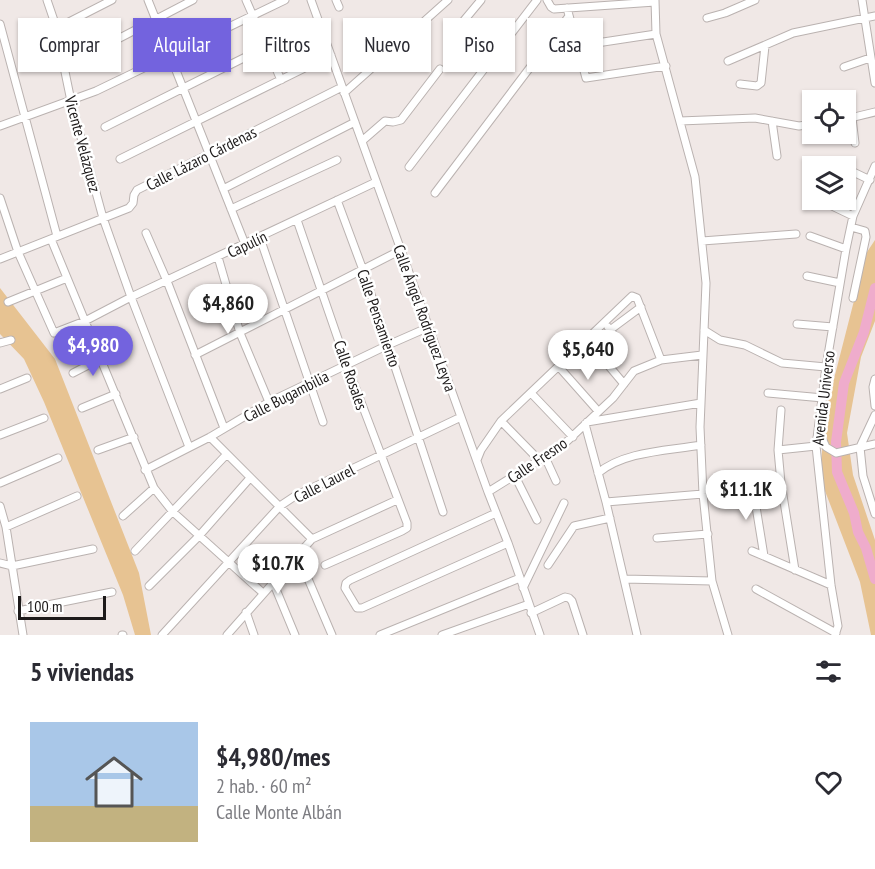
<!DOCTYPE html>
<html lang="es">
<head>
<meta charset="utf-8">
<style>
  :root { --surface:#fff; --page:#f7f7f7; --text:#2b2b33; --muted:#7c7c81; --line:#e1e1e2; --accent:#7363de }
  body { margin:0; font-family:"PT Sans Narrow",sans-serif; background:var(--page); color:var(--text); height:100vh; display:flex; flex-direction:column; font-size:22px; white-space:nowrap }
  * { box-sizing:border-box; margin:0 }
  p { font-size:20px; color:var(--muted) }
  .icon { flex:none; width:33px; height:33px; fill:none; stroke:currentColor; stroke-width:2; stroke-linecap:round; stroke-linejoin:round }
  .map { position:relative; height:635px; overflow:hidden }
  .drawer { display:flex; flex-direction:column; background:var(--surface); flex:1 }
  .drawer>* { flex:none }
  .guide { position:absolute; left:18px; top:18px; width:840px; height:54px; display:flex; gap:12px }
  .tools { position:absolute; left:802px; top:90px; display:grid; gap:12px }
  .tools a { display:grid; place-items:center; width:54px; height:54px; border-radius:0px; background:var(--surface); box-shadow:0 2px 4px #0004; font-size:30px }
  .scale { position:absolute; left:18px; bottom:15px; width:88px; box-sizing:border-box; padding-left:6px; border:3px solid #1d1a1a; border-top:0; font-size:16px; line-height:21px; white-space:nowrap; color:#1d1a1a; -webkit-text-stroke:4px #fff; paint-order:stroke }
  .price { position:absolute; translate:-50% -51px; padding:0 14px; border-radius:21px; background:#fff; color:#222; font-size:20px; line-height:39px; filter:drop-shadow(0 2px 3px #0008) }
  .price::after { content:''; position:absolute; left:50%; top:36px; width:18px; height:14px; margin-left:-9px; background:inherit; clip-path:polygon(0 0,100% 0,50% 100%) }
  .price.active { background:var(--accent); color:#fff }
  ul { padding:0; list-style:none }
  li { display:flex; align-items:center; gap:18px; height:150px; padding:0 30px }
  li+li { border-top:2px solid var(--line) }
  li span { display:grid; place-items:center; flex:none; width:168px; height:120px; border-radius:0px; color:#555 }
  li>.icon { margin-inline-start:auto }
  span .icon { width:72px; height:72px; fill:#fffc; stroke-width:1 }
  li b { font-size:26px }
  h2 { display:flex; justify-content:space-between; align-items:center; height:72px; padding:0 30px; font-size:26px }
  .chip { padding:0 21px; border-radius:0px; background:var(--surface); box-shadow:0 2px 4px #0004; font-size:21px; line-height:54px }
  .chip.active { background:var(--accent); color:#fff }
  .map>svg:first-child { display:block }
  .green { fill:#e7c392 }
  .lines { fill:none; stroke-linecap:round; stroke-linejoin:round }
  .river { stroke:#efaccc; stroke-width:10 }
  .minor-casing { stroke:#bab2b0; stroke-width:9 }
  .minor { stroke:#fff; stroke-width:7 }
  .labels { text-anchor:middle; stroke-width:5; stroke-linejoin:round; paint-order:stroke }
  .street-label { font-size:16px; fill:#1d1a1a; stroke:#fff }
</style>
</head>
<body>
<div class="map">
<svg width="875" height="635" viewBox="0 0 875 635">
  <rect width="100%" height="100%" fill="#f0e8e6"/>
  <path class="green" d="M875,240V321L861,357L847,433L853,475L875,540V635H871L860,582L820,478L825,414L857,289L867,252Z
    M0,288L55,359L139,573L151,635H135L123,595L44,402L24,359L0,334Z"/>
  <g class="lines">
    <path class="river" d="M875,288L864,332L844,383L836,442L837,472L854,513L858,532L866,548L875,579"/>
    <defs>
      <path id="minor" d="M47,0L63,47L64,67L71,101L103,218L131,297L189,447
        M148,0L245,244
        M246,0L281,80
        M311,0L488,492L508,543L540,635
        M336,0L339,7
        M547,0L551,7L554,9L655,2
        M655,0L656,34L695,177L706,283L700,427L703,494L712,581L728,635
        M862,0L875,83
        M567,8L586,78L666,66
        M707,18L725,13L755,0
        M0,24L57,236
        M461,24L481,0
        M57,28L112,0
        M555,34L575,41
        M577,46L656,34
        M728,61L793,33L875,16
        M64,67L193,0
        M844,67L870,58
        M740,84L757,86L761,83L765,46
        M344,93L448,0
        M852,118L855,143
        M846,119L875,112
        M680,121L755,118L799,126L813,124
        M772,121L777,156
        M0,126L96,91L285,0
        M105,127L318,21
        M362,141L385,121L393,122L401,120L440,69
        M120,159L331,55
        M409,167L537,0
        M847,169L870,180
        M223,189L355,122
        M435,193L569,16
        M0,198L18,252L54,333L85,321L131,297L376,182
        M337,200L363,270L443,512
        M830,205L853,216
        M231,209L337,160
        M297,220L347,365L407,523V528L402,531L325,565
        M851,227L865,231L866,237L853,298
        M146,233L167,281L224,428
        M810,236L846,249
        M260,238L323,422
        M51,239L154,488L173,512L263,593
        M702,241L796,234
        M218,257L240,333L269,402
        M0,259L129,208L133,203L134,195L137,190L342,87
        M807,276L840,283
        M8,302L67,278
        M797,324L833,327
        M608,327L617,340
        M610,330L641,307
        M704,330L720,340L745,345L782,363L826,367
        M587,340L624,384
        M0,343L11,340
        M195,355L401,250
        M559,367L598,411
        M73,373L102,358
        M875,379L873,387L875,406
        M0,389L27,378
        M531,393L573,437
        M768,393L823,398
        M82,408L116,394
        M781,410L778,450L781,483L795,570
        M501,421L539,460
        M587,422L701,403
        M585,424L606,502L637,635
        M819,432L826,447L836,453L875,444
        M0,435L44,418
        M210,437L312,539
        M860,447L863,476L875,514
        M860,447L875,415
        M98,450L134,437
        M778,450L816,446
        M545,457L556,481
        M477,460L481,450L501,421L632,296L637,298L661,360
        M145,470L210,437L269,402L388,345L429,327
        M598,473C625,451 667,451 701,445
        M515,476L537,520
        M752,482L764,556
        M0,483L58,458
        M488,492L562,446L613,398L634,371L661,360L702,355
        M606,502L703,494
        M0,506L6,527L23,635
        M496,513L350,580L346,583L345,588L357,608H362L508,543
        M123,516L154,488
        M6,527L77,496
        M657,538L708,534
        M135,551L226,455
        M752,551L831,585
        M297,553L332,635
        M0,563L12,566L93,549
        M548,565L574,526L610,518
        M624,579L712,581
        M273,582L295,635
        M149,586L199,536L250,478
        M523,588L564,503
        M756,589L836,633
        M18,611L112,592
        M246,612L254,635
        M531,613L565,597L569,598L572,601L583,635
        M122,635H123
        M162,635L280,506L295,496L461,417
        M227,635L312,539L397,500
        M380,635L520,578
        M442,635L529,604
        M835,635L838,626L831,585L816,446L826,367L846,249L853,216L875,166"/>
    </defs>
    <use href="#minor" class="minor-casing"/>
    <use href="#minor" class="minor"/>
  </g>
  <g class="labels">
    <g class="street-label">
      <text transform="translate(83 144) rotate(75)" y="6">Vicente Velázquez</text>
      <text transform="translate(201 158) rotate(-27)" y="6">Calle Lázaro Cárdenas</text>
      <text transform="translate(247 244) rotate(-25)" y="6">Capulín</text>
      <text transform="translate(379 318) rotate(71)" y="6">Calle Pensamiento</text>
      <text transform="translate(425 318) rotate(70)" y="6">Calle Ángel Rodríguez Leyva</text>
      <text transform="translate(351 375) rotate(71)" y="6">Calle Rosales</text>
      <text transform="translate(286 396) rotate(-27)" y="6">Calle Bugambilia</text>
      <text transform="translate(823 398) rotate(-83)" y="6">Avenida Universo</text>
      <text transform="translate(537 460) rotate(-34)" y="6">Calle Fresno</text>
      <text transform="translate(324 483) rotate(-27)" y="6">Calle Laurel</text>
    </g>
  </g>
</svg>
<div class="tools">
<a><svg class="icon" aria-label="locate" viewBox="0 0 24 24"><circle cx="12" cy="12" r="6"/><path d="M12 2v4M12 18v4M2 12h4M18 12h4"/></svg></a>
<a><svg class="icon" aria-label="layers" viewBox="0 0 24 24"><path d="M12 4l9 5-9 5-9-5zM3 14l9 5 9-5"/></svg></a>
</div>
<div class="scale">100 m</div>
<b class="price" style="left:228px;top:335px">$4,860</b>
<b class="price active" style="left:93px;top:377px">$4,980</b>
<b class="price" style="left:588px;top:381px">$5,640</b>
<b class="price" style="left:746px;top:521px">$11.1K</b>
<b class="price" style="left:278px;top:595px">$10.7K</b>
<div class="guide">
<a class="chip">Comprar</a>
<a class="chip active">Alquilar</a>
<a class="chip">Filtros</a>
<a class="chip">Nuevo</a>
<a class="chip">Piso</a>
<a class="chip">Casa</a>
</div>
</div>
<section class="drawer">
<h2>5 viviendas<svg class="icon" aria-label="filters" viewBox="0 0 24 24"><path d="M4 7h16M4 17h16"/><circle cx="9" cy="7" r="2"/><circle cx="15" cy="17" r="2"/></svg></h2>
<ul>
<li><span style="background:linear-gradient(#a9c7e8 70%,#c2b280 0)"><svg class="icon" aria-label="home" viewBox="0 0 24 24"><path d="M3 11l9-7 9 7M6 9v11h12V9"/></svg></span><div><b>$4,980/mes</b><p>2 hab. · 60 m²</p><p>Calle Monte Albán</p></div><svg class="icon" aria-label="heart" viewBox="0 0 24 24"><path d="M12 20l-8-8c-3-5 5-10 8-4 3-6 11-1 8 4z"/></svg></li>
</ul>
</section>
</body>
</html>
